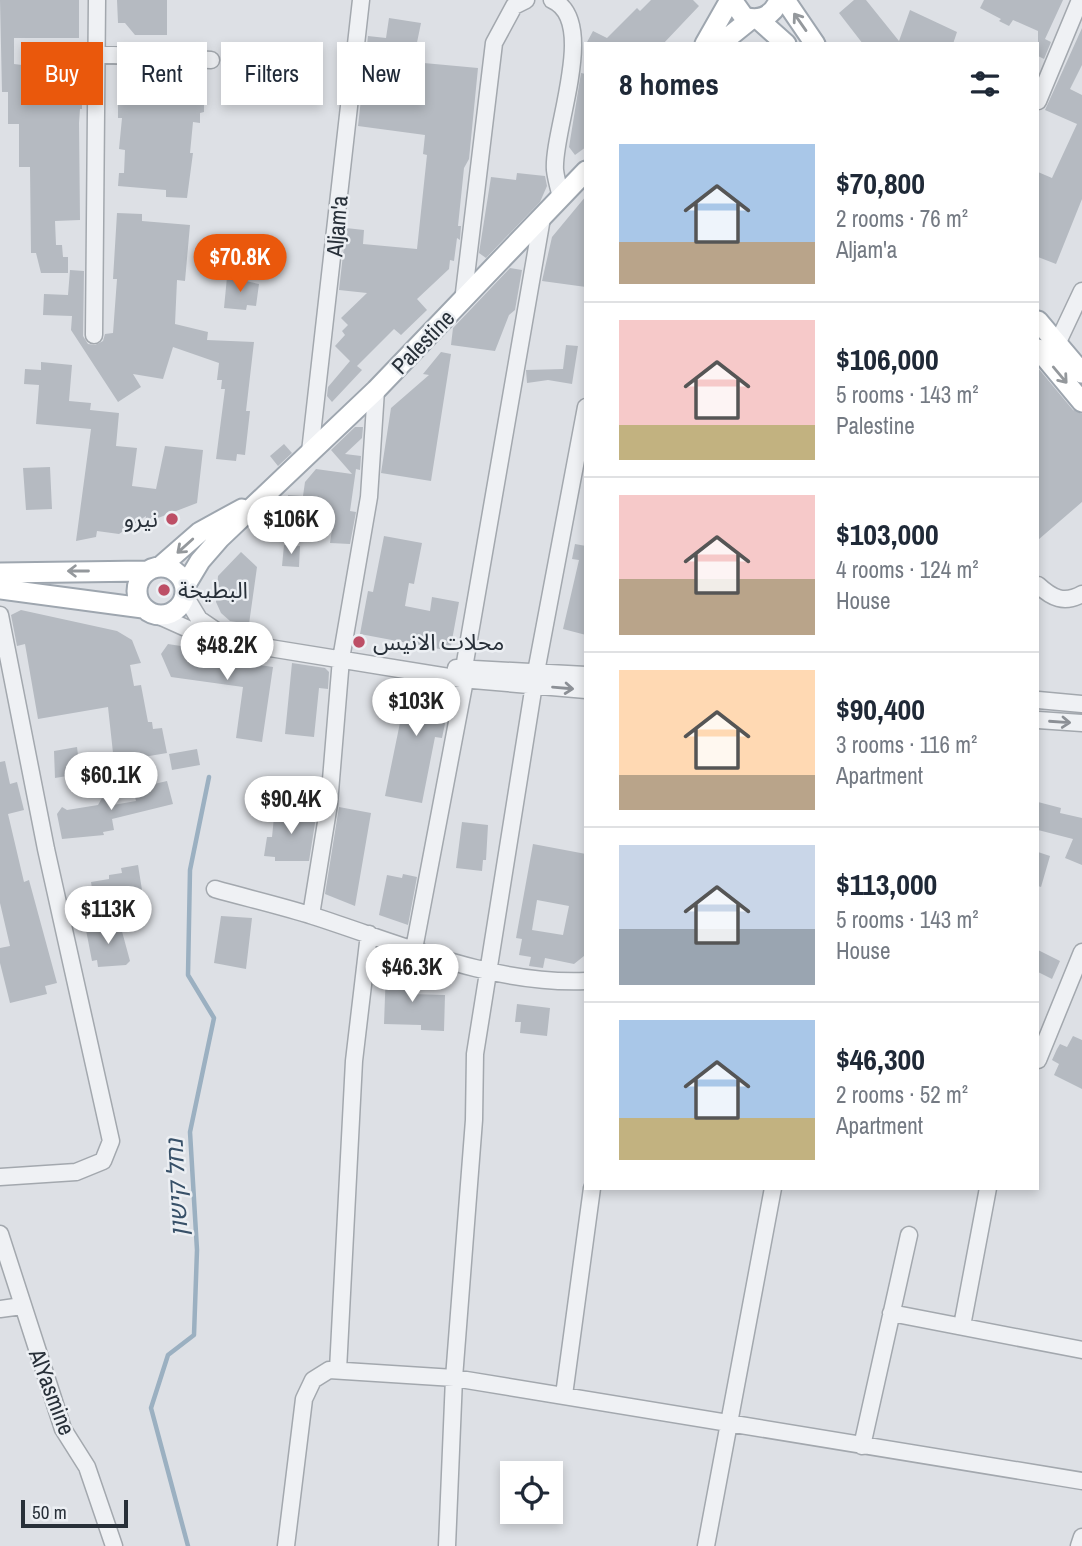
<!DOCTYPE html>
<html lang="en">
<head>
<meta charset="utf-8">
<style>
  :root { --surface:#fff; --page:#f2f2f3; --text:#1f2937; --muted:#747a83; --line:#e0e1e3; --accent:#ea580c }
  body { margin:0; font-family:"Archivo Narrow","Noto Sans Arabic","Noto Sans Hebrew",sans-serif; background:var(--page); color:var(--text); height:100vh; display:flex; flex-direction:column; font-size:26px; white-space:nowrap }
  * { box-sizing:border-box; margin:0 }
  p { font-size:23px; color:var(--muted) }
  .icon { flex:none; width:38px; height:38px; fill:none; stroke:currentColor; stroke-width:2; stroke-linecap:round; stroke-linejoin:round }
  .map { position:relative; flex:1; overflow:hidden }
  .drawer { position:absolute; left:584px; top:42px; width:455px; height:1148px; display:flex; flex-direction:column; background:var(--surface); border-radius:0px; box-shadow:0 4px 10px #0003 }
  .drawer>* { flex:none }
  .hud { position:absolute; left:21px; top:42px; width:458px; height:63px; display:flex; gap:14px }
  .buttons { position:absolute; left:500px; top:1461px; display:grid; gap:14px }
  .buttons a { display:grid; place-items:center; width:63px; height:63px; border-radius:0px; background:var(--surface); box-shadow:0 4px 10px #0003; font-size:35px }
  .scale { position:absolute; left:21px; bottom:18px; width:107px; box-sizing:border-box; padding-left:7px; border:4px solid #283039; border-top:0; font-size:19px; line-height:24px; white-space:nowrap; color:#283039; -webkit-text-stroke:5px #eceff3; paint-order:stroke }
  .price { position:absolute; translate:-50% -60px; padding:0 16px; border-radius:24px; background:#fff; color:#222; font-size:23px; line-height:46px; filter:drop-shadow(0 2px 4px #0008) }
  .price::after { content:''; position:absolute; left:50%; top:42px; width:21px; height:16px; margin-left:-10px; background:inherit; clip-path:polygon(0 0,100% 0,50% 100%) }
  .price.on { background:var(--accent); color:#fff }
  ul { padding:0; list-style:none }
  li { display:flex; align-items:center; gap:21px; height:175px; padding:0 35px }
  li+li { border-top:2px solid var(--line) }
  li span { display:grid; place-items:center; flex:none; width:196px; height:140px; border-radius:0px; color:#555 }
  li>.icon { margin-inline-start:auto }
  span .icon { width:84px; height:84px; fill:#fffc; stroke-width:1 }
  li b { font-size:30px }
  h2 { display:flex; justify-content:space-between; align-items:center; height:84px; padding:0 35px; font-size:30px }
  .pill { padding:0 24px; border-radius:0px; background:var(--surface); box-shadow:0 4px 10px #0003; font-size:24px; line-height:63px }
  .pill.on { background:var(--accent); color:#fff }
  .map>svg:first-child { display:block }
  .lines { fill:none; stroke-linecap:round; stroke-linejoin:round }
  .stream { stroke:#9bb0c1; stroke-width:4.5 }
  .building { fill:#b5bac1; fill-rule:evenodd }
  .minor-casing { stroke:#a3a8ae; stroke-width:19 }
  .major-casing { stroke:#9ea6af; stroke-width:23 }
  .minor { stroke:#eff1f4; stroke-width:16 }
  .major { stroke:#fff; stroke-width:19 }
  .oneway { stroke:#94989c }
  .oneway2 { stroke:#8c9096 }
  .poi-dot { fill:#bd4f66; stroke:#eceff3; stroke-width:2.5 }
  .labels { text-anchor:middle; stroke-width:5; stroke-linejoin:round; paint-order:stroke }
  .street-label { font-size:23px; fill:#283039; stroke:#eceff3 }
  .poi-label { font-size:23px; fill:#283039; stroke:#eceff3; text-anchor:start }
  .water-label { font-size:24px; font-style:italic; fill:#375068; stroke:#eceff3 }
</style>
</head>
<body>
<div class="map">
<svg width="1082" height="1546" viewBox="0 0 1082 1546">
  <rect width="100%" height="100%" fill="#dde0e5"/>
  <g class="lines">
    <path class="stream" d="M188,1546L151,1408L168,1355L194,1335L197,1250L190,1132L214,1018L188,975L190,870L209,777"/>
  </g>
  <path class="building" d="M0,0H79V38H14V64L38,67L82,65V109H80L79,123L80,220L55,221L56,245H62L63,257H68V273H41L36,253H31L30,167H19V124H8V92H2Z
    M117,0H167V35H135L125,23H118Z
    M651,0H693L699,6L663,44H586L593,31L607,38L637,8L640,11Z
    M854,0H866L899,41L910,10L957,32L953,44H863L839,13Z
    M984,0H1063L1045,39L1051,42L1044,59L1038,56V31L1013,20L1009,26L999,21L1001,19L980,8Z
    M389,18L421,23L413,62L478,68L469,159L464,168L458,226H461L460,240L457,238L454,261L450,260L449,269L417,299L427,310L401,335L394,329L357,366L362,370L332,402L327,396L328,387L350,361L335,346L345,335L342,331L348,325L341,318L367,293L339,290L346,228L364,230L363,244L417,249L427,155L423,154L425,135L358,126L368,36L386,38Z
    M1082,28V65L1070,89L1082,95V199L1056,264L1038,257V172L1052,178L1077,124L1045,110Z
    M118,66L145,67V71H156L155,85L200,86V94H204V112L200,113V123L193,122L190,153H193L187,198L166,197V190L118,186L119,173H124L125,150L119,149L122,118H118Z
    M581,73L586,74V147L575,155L569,147Z
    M517,173L545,176L547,186L540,202L486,258L479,253L491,177L516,180Z
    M586,196V287L542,281L552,237Z
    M117,213L142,214V221L190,225L185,281L177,280L175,324L208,332L207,340L254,342L246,411H250L245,455L237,454L236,461L216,459L225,389H221L222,380H217L219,363L173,347L163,379L133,374L141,387L118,402L71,330L72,316L43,315L44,294L68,295L70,270L84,271L83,336L88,344L95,345L103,341L105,334L113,333L117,279H113Z
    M510,268L522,270L515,310L509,315L495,351L451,345L453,328Z
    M227,277L259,284L256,306L247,305L246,310L224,308Z
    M566,345L578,346L572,384L548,380L527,383L526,370L563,369Z
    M441,352L451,354L431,481L381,473L391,408L429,375L423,374Z
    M41,362L72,365L69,401L91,403L90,410L119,413L116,446L137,448L132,486L156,489L165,446L203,450L197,503L145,523L146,516L119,534L97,531L96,537L76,541L91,429L36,424L39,385L24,384L25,369L41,370Z
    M1038,368L1073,410L1082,414V502L1038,540Z
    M355,427H363L362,438L345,454L361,456L360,470L356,469L350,511L356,512L350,544L330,543L333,523L308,520L309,509L287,507L288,495L303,496L305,482L316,469L352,474L331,450Z
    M284,444L292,453L278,466L270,456Z
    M50,467L52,509L26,510L23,468Z
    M384,536L422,543L414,584L409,583L405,606L430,611L432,597L459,602L450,651L360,634L368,591L373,592Z
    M575,544L586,546V635L563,629L579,560L572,559Z
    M284,545L300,546L299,567L282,566Z
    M241,552L257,567L249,624L230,621L221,613L216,602L218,576Z
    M21,610L117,631L132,640L141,663L130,665L134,686L141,685L148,722H152L153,729L162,728L167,753L114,762L108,707L38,719L25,644L17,646L11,615Z
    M168,644L238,655L237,662L273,667L262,742L236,738L243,687L171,677L161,654Z
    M292,663L325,668L329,672L328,689L319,688L314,737L285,734Z
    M400,681L447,689L451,695L442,738L435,737L422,803L385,796L402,713L394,711Z
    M77,747L78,755L82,754L85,773L55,778L54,751Z
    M197,749L200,765L172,770L169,754Z
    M5,761L10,784L17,782L24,810L8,814L24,882L29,880L57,983L45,986L47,994L10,1003L0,963V948L10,946L0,903V762Z
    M167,781L173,804L112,819L114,830L103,832L104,835L62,839L57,814L62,807L67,810L98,805L102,798L113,805L136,801L133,789Z
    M1038,802L1061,808L1060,813L1082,818V865L1065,858L1073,839L1038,830Z
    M275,807L305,810L304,815L316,817L309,861H275V857L264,856L267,837H272Z
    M339,807L371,813L355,906L325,894Z
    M462,822L488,825L486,860H483L482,871L456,868Z
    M533,844L586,854V946L584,956L574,964L545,958L543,968L529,966L531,957L519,955L522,939L516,938ZM537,900L569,906L563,935L532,930Z
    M1038,852L1050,856L1041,887L1038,886Z
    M138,865L142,890L93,895L91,882L109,879V875L122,873L121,868Z
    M403,874L417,877L408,925L379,915L387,875L402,878Z
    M221,916L252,918L246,969L214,963Z
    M120,924L130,961L126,965L98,967L97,960L92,961L86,930Z
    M1038,950L1060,961L1052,979L1038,972Z
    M386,970L411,971L410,994L445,995L444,1031L421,1030V1025L384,1024Z
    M517,1004L550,1008L547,1036L520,1033L521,1022H515Z
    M1073,1036L1082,1040V1089L1054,1075L1059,1064L1052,1060L1057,1049L1060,1044L1067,1047Z"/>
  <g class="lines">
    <defs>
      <path id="minor" d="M552,0C599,20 552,131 555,170C556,179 559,189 561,197
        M37,57L94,54L211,60
        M1038,101L1080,0
        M463,301L494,43L514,6L526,0
        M94,335L97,0
        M1057,344L1082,291
        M310,452L361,0
        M1038,585C1052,598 1064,604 1082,594
        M185,596L199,619L224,636
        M0,615L46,849L111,1141L103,1161L76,1172L0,1177
        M157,615L206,637L276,649L461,679L586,690
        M456,668L586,675
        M464,668L542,218
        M1038,700L1082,704
        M1038,720L1082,723
        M215,889C247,898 281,906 313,916C401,944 492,985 586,981
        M311,915L329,804L341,659L369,497L376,390
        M414,949L465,680
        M1038,1060L1082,952
        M0,1234L63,1429L87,1467L114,1546
        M0,1309L22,1306
        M891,1313L1082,1350
        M962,1326L988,1188
        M338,1370L354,1061L369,934
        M564,1395L592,1188
        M862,1446L909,1235
        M286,1546L304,1399L313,1380L329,1370L454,1378L1082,1481
        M447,1546L454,1378L474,1120L475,1054L536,672L586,407
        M706,1546L773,1188
        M1079,1546L1082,1537"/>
      <path id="major" d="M732,0L744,17C760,22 773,16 779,0
        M785,0L815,44
        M758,19L786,44
        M705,44L730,0
        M720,44L751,19
        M1038,321L1082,373
        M1038,349L1082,402
        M161,566L200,532L242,509
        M137 591a24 24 0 1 1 48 0a24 24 0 1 1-48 0Z
        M0,573L146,571
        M185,586L200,561L220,538L376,390L586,171
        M0,589L143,608"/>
    </defs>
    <use href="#minor" class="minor-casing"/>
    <use href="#major" class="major-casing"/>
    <use href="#minor" class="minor"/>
    <use href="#major" class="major"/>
  </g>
  <defs><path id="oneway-shaft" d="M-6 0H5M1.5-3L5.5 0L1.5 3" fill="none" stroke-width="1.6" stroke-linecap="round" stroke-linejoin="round" transform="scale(1.75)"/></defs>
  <g class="oneway">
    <use href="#oneway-shaft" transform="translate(800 22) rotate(-125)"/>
    <use href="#oneway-shaft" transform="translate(1060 375) rotate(50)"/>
    <use href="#oneway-shaft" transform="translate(185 546) rotate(138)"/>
    <use href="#oneway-shaft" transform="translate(78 571) rotate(180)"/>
  </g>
  <g class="oneway2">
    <use href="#oneway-shaft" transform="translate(563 688) rotate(5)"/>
    <use href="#oneway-shaft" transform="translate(1060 722) rotate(4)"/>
  </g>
  <g class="poi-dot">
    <circle cx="172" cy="519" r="7"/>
    <circle cx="164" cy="590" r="7"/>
    <circle cx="359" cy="642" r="7"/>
  </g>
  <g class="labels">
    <g class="street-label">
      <text transform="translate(337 226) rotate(-85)" y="8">Aljam'a</text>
      <text transform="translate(423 342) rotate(-46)" y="8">Palestine</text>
      <text transform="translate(52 1392) rotate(69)" y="8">AlYasmine</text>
    </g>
    <g class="poi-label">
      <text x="158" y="527" text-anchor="end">نيرو</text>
      <text x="178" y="598">البطيخة</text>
      <text x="373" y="650">محلات الانيس</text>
    </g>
    <g class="water-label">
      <text transform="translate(177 1188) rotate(-93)" y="8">נחל קישון</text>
    </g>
  </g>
</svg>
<div class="buttons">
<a><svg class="icon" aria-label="locate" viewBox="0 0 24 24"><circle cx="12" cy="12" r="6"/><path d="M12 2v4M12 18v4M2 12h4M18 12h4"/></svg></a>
</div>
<div class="scale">50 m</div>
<b class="price on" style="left:240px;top:294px">$70.8K</b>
<b class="price" style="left:291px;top:556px">$106K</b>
<b class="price" style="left:227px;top:682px">$48.2K</b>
<b class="price" style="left:416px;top:738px">$103K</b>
<b class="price" style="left:111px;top:812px">$60.1K</b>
<b class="price" style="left:291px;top:836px">$90.4K</b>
<b class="price" style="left:108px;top:946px">$113K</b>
<b class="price" style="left:412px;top:1004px">$46.3K</b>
<div class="hud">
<a class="pill on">Buy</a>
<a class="pill">Rent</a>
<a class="pill">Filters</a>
<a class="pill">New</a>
</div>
<section class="drawer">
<h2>8 homes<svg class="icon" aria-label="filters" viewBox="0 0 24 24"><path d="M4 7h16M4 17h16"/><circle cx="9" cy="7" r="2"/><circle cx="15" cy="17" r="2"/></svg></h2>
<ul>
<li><span style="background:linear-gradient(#a9c7e8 70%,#b9a48a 0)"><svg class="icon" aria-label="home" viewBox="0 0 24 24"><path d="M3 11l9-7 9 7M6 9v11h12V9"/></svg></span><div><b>$70,800</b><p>2 rooms · 76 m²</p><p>Aljam'a</p></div></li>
<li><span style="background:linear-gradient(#f6c9c9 75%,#c2b280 0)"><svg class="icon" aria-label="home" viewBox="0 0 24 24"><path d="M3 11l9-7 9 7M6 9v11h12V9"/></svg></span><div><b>$106,000</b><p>5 rooms · 143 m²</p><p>Palestine</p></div></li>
<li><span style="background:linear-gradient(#f6c9c9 60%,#b9a48a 0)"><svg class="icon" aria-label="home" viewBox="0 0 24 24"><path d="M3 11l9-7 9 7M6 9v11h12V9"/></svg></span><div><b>$103,000</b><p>4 rooms · 124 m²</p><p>House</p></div></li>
<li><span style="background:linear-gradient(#ffd9b3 75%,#b9a48a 0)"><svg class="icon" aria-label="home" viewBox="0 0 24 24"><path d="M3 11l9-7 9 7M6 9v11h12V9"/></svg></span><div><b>$90,400</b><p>3 rooms · 116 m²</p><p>Apartment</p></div></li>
<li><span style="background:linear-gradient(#c9d6e8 60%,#9aa5b1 0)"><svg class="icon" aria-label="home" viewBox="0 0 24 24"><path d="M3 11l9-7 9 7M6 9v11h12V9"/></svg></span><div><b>$113,000</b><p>5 rooms · 143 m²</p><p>House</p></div></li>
<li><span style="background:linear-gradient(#a9c7e8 70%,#c2b280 0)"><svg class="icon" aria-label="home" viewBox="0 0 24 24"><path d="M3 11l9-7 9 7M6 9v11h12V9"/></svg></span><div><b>$46,300</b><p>2 rooms · 52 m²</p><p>Apartment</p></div></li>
</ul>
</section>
</div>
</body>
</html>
